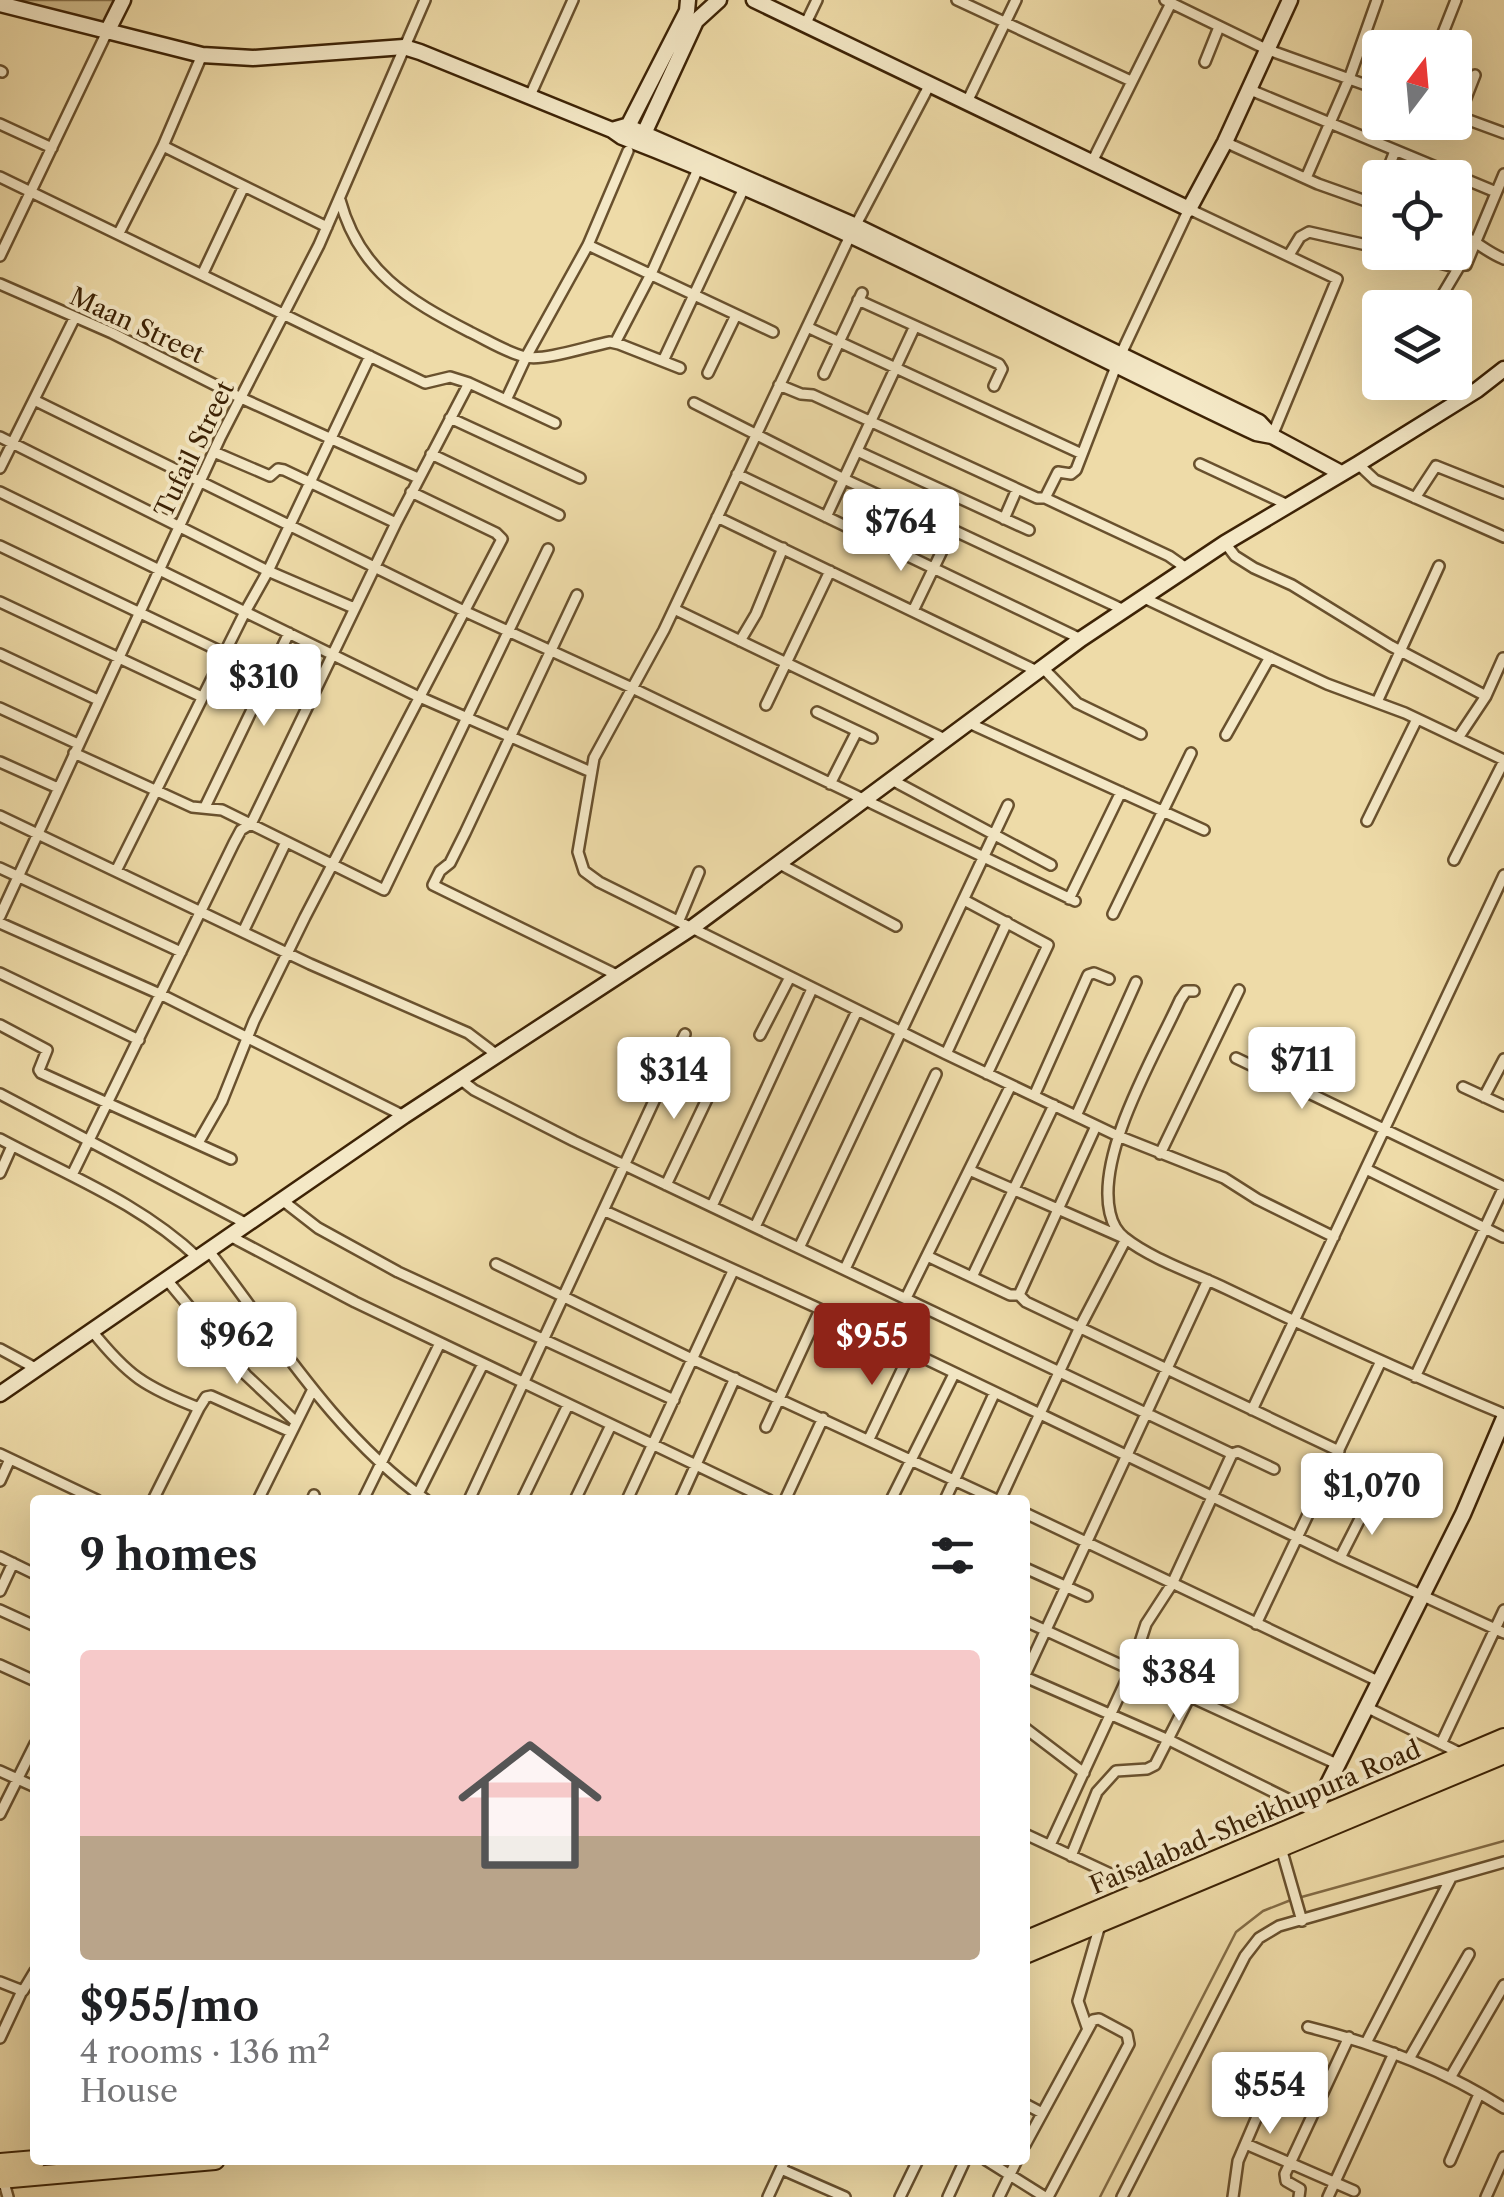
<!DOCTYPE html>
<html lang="en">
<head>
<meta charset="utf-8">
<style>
  :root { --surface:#fff; --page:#f2f2f2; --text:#202124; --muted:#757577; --line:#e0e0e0; --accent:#8f2418 }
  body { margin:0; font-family:"Libre Caslon Text",serif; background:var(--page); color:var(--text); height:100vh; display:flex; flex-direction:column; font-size:38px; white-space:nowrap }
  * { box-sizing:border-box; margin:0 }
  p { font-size:32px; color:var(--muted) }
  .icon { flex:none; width:55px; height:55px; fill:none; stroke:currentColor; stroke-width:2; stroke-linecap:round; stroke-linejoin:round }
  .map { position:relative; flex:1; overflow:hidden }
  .side { position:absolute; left:30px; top:1495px; width:1000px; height:670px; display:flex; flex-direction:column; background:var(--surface); border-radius:10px; box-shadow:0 10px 40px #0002 }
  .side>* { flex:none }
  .needle { width:65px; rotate:16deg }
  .buttons { position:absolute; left:1362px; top:30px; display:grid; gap:20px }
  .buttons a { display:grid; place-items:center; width:110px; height:110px; border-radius:10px; background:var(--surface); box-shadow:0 10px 40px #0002; font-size:50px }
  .price { position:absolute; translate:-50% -85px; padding:0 22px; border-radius:10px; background:#fff; color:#222; font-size:32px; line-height:65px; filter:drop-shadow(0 2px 5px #0008) }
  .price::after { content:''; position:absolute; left:50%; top:60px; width:30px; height:22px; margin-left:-15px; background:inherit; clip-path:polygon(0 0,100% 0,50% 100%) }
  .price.active { background:var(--accent); color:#fff }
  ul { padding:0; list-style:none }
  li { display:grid; align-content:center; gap:20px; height:530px; padding:0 50px }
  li+li { border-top:2px solid var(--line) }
  li span { display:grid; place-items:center; height:310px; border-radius:10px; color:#555 }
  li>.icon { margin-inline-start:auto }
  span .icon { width:180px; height:180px; fill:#fffc; stroke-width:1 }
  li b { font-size:42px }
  h2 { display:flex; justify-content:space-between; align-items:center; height:120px; padding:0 50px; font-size:42px }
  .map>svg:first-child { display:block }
  .green { fill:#d0bc8c; stroke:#867049; stroke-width:2.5 }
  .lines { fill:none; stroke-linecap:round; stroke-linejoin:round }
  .stream { stroke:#836c46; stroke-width:2.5 }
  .street-casing { stroke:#69512e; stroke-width:14 }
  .secondary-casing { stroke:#3d2306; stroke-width:19 }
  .highway-casing { stroke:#3d2306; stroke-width:22 }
  .street { stroke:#f4e8c6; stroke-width:9 }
  .secondary { stroke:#f4e8c6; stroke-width:14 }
  .highway { stroke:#eedba8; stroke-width:18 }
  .labels { text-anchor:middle; stroke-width:8; stroke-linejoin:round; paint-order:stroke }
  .street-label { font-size:25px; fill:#3d2306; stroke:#f4e8c6 }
</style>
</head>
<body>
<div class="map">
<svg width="1504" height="2197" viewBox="0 0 1504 2197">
  <rect width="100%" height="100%" fill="#eedba8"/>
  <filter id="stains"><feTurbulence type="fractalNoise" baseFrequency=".002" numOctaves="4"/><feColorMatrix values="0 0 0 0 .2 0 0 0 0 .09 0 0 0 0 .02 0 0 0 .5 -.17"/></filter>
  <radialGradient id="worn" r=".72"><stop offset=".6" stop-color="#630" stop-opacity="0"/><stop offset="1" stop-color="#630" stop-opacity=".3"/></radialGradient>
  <path class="green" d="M1,0H119L105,27Z"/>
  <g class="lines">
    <path class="stream" d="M1298,1898L1504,1841
      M1100,2197L1236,1932L1263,1911L1291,1900"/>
    <defs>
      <path id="street" d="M957,0L1131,81
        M1165,0L1266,49L1380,90
        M805,25L817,0
        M1437,48L1456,0
        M1205,62L1219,27
        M0,71L2,72
        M929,86L850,236L664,630L594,758L578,852L584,871L599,882L946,1054L1118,1136L1224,1178L1257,1199L1334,1237
        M1248,89L1496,192
        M529,98L573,0
        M967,102L1016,0
        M1455,115L1504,133
        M1459,116L1475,75
        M0,124L52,148
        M1225,142L1318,184L1380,206
        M163,146L327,227
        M1092,162L1171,3
        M1386,174L1395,151
        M0,177L425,383L450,377L469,383
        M1306,178L1349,79L1377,0
        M340,200C359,271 408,300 470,332C487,340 507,353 526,357C545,361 589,346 610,342L619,344L680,368
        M1455,232C1475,239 1484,251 1504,259
        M119,233L163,146L202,55
        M588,245L773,332
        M1397,252L1451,266L1466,265L1504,174
        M1289,255L1300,237L1309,232L1380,248
        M0,256L107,32
        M203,273L244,186
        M0,284L112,333L241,398L418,478
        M1440,299L1459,267
        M858,300L999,364L1002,369L994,386
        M807,327L1082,454
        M615,343L651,274L698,169
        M663,361L744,188
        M708,373L736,315
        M824,374L862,293
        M779,385L801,394L813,395L1037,498H1045L1058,472L1071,474L1076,470L1120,356L1189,209L1337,279L1272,436
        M34,400L464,611L630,687L1075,901
        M506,400L526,357L588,245L628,151
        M694,403L844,479L1124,610
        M450,418L580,478
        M0,437L268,571L354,608
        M857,451L1029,530
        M214,452L270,476L278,469L284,470L396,523
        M431,454L559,515
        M1200,464L1288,505
        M1358,464L1375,480L1504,537
        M0,468L75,317
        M737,474L1081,639
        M0,492L415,695L591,772
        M1045,498L1169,556L1186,568
        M1415,498L1436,466L1504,493
        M717,517L1039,672
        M826,517L915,326
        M1004,519L1017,489
        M1225,543L1235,556L1254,568L1292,585L1391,646L1486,696
        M0,546L224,653
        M577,595L465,833L450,863L440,871L433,885L619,976
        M1144,598L1327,684L1405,713L1504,760
        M0,602L202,697
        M674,609L947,740
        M913,611L952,530
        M740,641L756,614L783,548
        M0,654L98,700
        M1043,668L1077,703L1141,734
        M1377,702L1439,566
        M766,705L830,571
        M0,708L78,744
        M817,712L872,738
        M971,724L1204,830
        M1226,735L1270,657
        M1458,738L1486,696L1503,658
        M74,753L192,807L222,810L384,890L548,549
        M0,762L58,788
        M892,780L1051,865
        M830,784L857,731
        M205,807L289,633
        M0,816L310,964L468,1033L497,1055
        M1367,821L1417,719
        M1454,860L1504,761
        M778,863L896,926
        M0,868L181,952
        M116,871L245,612L268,571L370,356
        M1069,899L1121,792
        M964,900L1048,945L987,1074
        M1113,914L1191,753
        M0,916L220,438L319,245L425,0
        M679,920L699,872
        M0,923L162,995L404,1116
        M243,932L286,842
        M0,973L139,1040
        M1194,991H1186L1180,1000C1155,1055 1096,1153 1110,1213C1112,1222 1117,1232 1125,1238C1151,1259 1196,1274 1227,1289C1319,1333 1410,1375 1504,1414
        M0,1025L47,1050L39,1070L41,1073L231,1159
        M760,1035L790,977
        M946,1054L1007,922
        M1236,1058L1504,1187
        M460,1079L474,1090L574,1141L1232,1454
        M1463,1087L1504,1106
        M0,1094L247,1224
        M1034,1096L1088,975L1094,973L1109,979
        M1484,1097L1504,1059
        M1076,1116L1136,982
        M0,1139C69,1176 140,1203 198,1258
        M198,1143L222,1101L254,1021L305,917L502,539L496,533L411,492
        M1160,1154L1239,990
        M1366,1169L1503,1237
        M969,1170L1126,1239L1080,1327L1000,1500
        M0,1173L12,1146
        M72,1175L234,843L241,830L251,824L396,523L469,383L555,423
        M666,1185L718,1076
        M282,1200L318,1228L398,1272L674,1400
        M712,1206L812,989
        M605,1211L857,1326L1340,1558L1504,1633
        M755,1227L857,1011
        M230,1236L355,1302L769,1500
        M799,1248L1008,805
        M209,1251C276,1338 335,1435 426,1500
        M927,1256L1010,1295H1019L1026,1302L1339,1451
        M496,1264L692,1359L997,1500
        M845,1269L936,1074
        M972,1277L1054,1105
        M167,1280L246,1375L296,1422
        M1019,1295L1096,1126
        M906,1298L1011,1085
        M92,1331C128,1376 145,1387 199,1408L153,1500
        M0,1349L37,1369
        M1415,1377L1504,1187
        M199,1408L206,1397L211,1396L291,1432
        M1252,1410L1504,875
        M766,1427L820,1310
        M869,1439L910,1353
        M0,1454L97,1500
        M0,1481L10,1459
        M418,1494L483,1364
        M258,1500L312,1391
        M312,1500L314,1495
        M363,1500L440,1343
        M469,1500L685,1034
        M522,1500L568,1405
        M575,1500L611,1425
        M627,1500L733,1271
        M680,1500L735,1378
        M785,1500L823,1418
        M891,1500L954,1374
        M945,1500L994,1394
        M1025,1513L1380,1682
        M0,1557L35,1574
        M1340,1558L1369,1501
        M1025,1568L1087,1596
        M0,1591L13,1563
        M0,1610L35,1626
        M1025,1621L1339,1765
        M1256,1624L1381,1361
        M0,1665L35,1681
        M1025,1675L1208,1280
        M1025,1677L1171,1741L1314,1812
        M1368,1708L1464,1755
        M1025,1728L1084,1773
        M1441,1744L1504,1610
        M0,1771L35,1787
        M0,1814L35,1744
        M1025,1834L1145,1890
        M1050,1845L1131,1670L1146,1624L1172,1584L1232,1454L1238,1452L1274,1469
        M1281,1848L1302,1921
        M1071,1856L1097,1792L1116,1771L1147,1769L1155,1765L1190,1696
        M0,1982L23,1991L35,1971
        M1087,2027L1078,2001L1100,1925
        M1308,2027C1377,2044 1444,2070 1504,2108
        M0,2038L22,1991
        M1367,2041L1451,1878
        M1409,2059L1469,1954
        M1450,2078L1504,1985
        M1025,2104L1042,2113
        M1246,2144L1354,2191
        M1025,2145L1093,2020L1099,2019L1127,2034L1129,2044L1048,2197
        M986,2160L1045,2197
        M1450,2161L1479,2094
        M781,2169L845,2197
        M3,2179L8,2197
        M768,2197L785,2160
        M900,2197L918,2160
        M948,2197L965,2160
        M999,2197L1017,2160
        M1122,2197L1245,1956L1259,1938L1279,1926L1504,1862
        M1233,2197L1238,2161L1262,2105L1257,2076
        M1299,2197L1300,2189L1286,2181L1285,2174L1349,2037
        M1328,2197L1394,2053
        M1486,2197L1504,2157"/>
      <path id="secondary" d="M754,0L1189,209L1225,142L1290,0
        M0,4L202,55L253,58L404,47L420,52L612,130L622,137C840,221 1046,334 1256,433L1272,436L1341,473
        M107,32L123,0
        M612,130L626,126L856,226L1259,422L1272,436
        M624,134L687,11L688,0
        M641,140L696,21L719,0
        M0,1394L404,1116L693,927L1081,639L1225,543L1358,464L1477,390L1504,369
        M1309,1822L1463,1514L1504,1418"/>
      <path id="highway" d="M1025,1941L1504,1738
        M1025,1954L1504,1754
        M0,2163L36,2160
        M0,2179L215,2160"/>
    </defs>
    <use href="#street" class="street-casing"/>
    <use href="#secondary" class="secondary-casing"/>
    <use href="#highway" class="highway-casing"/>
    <use href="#street" class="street"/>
    <use href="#secondary" class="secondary"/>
    <use href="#highway" class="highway"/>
  </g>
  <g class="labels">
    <g class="street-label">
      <text transform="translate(137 325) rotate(25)" y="9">Maan Street</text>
      <text transform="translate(194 449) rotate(-64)" y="9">Tufail Street</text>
      <text transform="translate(1255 1817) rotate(-23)" y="9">Faisalabad-Sheikhupura Road</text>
    </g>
  </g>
  <rect width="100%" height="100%" filter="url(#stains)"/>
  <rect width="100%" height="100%" fill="url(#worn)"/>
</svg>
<div class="buttons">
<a><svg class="needle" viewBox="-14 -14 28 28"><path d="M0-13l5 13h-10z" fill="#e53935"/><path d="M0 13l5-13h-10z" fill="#757577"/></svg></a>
<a><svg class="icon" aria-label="locate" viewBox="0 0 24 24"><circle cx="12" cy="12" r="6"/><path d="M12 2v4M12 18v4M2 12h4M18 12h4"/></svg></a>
<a><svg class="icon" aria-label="layers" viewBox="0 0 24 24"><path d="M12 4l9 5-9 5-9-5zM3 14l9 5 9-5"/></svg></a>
</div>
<b class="price" style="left:901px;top:574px">$764</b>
<b class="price" style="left:264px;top:729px">$310</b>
<b class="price" style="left:1302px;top:1112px">$711</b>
<b class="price" style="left:674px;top:1122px">$314</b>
<b class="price" style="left:237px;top:1387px">$962</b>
<b class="price active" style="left:872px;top:1388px">$955</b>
<b class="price" style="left:1372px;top:1538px">$1,070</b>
<b class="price" style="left:1179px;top:1724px">$384</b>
<b class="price" style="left:1270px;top:2137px">$554</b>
<section class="side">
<h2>9 homes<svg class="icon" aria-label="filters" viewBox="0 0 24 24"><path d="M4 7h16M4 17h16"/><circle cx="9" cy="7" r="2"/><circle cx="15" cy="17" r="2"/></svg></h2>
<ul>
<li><span style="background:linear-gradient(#f6c9c9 60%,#b9a48a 0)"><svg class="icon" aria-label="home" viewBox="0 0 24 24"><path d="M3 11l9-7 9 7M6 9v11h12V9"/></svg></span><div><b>$955/mo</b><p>4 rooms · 136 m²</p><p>House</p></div></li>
</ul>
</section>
</div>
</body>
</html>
